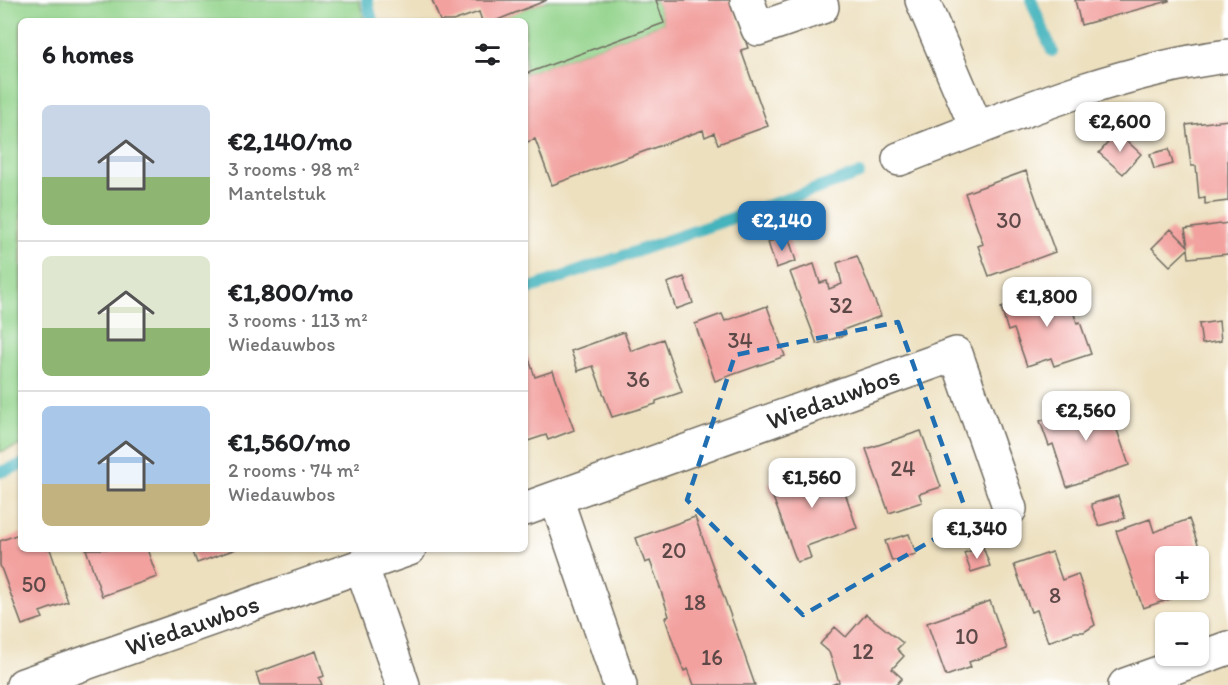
<!DOCTYPE html>
<html lang="en">
<head>
<meta charset="utf-8">
<style>
  :root { --surface:#fff; --page:#f2f2f2; --text:#202124; --muted:#757577; --line:#e0e0e0; --accent:#1f6fb2 }
  body { margin:0; font-family:Itim,sans-serif; background:var(--page); color:var(--text); height:100vh; display:flex; flex-direction:column; font-size:22px; white-space:nowrap }
  * { box-sizing:border-box; margin:0 }
  p { font-size:20px; color:var(--muted) }
  .icon { flex:none; width:33px; height:33px; fill:none; stroke:currentColor; stroke-width:2; stroke-linecap:round; stroke-linejoin:round }
  .map { position:relative; flex:1; overflow:hidden }
  .details { position:absolute; left:18px; top:18px; width:510px; height:534px; display:flex; flex-direction:column; background:var(--surface); border-radius:9px; box-shadow:0 2px 4px #0004 }
  .details>* { flex:none }
  .fabs { position:absolute; left:1155px; top:546px; display:grid; gap:12px }
  .fabs a { display:grid; place-items:center; width:54px; height:54px; border-radius:9px; background:var(--surface); box-shadow:0 2px 4px #0004; font-size:30px }
  .price { position:absolute; translate:-50% -51px; padding:0 14px; border-radius:12px; background:#fff; color:#222; font-size:20px; line-height:39px; filter:drop-shadow(0 2px 3px #0008) }
  .price::after { content:''; position:absolute; left:50%; top:36px; width:18px; height:14px; margin-left:-9px; background:inherit; clip-path:polygon(0 0,100% 0,50% 100%) }
  .price.on { background:var(--accent); color:#fff }
  ul { padding:0; list-style:none }
  li { display:flex; align-items:center; gap:18px; height:150px; padding:0 24px }
  li+li { border-top:2px solid var(--line) }
  li span { display:grid; place-items:center; flex:none; width:168px; height:120px; border-radius:9px; color:#555 }
  li>.icon { margin-inline-start:auto }
  span .icon { width:72px; height:72px; fill:#fffc; stroke-width:1 }
  li b { font-size:26px }
  h2 { display:flex; justify-content:space-between; align-items:center; height:72px; padding:0 24px; font-size:26px }
  .map>svg:first-child { display:block }
  .green { fill:#92d38a; stroke:#5e7f5a; stroke-width:1.5 }
  .lines { fill:none; stroke-linecap:round; stroke-linejoin:round }
  .stream { stroke:#45b4bd; stroke-width:12 }
  .building { fill:#f2a19f }
  .minor-casing { stroke:#6f6a5f; stroke-width:36 }
  .minor { stroke:#fff; stroke-width:33 }
  .marked { fill:none; stroke:#1f6fb2; stroke-width:4.5; stroke-dasharray:12 8; stroke-linejoin:round }
  .labels { text-anchor:middle; stroke-width:4.5; stroke-linejoin:round; paint-order:stroke }
  .number-label { font-size:22px; fill:#5d4848 }
  .street-label { font-size:26px; fill:#2b2b2b; stroke:#fff }
</style>
</head>
<body>
<div class="map">
<svg width="1228" height="685" viewBox="0 0 1228 685">
  <rect width="100%" height="100%" fill="#fff"/>
  <filter id="ink" filterUnits="userSpaceOnUse"><feTurbulence type="fractalNoise" baseFrequency=".0167" numOctaves="2"/><feDisplacementMap in="SourceGraphic" scale="12" xChannelSelector="R" yChannelSelector="G"/><feConvolveMatrix kernelMatrix="1 2 1 2 8 2 1 2 1" color-interpolation-filters="sRGB"/></filter>
  <filter id="wash" filterUnits="userSpaceOnUse"><feTurbulence type="fractalNoise" baseFrequency=".008" numOctaves="4" result="noise"/><feDisplacementMap in="SourceGraphic" scale="24" xChannelSelector="R" yChannelSelector="G"/><feGaussianBlur stdDeviation="1.35" result="paint"/><feColorMatrix in="noise" values="0 0 0 0 0 0 0 0 0 0 0 0 0 0 0 0 0 1.4 0 .05"/><feComposite in="paint" operator="in"/></filter>
  <g filter="url(#wash)">
    <rect width="100%" height="100%" fill="#ede0bf"/>
    <path class="green" d="M0,0H359L364,21H21V445L0,452Z
      M548,0H656L664,23L525,74V21L494,20Z"/>
    <g class="lines">
      <path class="stream" d="M367,0L372,21
        M1031,0L1052,51
        M525,290L859,174
        M0,472L21,465"/>
    </g>
    <g id="blocks">
      <path class="building" d="M432,0H547L495,21H482L479,12L453,21H440Z
        M656,0H731L748,48L741,50L768,126L718,144L714,133L705,137L703,130L552,185L535,139L525,143V74L664,23Z
        M1075,0H1169V1L1081,25Z
        M1228,120V201L1205,204V198L1199,199L1196,166H1191L1186,125Z
        M1117,132L1141,154L1123,174L1099,153Z
        M1169,149L1173,164L1154,169L1150,154Z
        M1026,171L1055,252L989,276L978,246L983,244L965,193Z
        M1228,223V254L1189,258L1188,249L1170,266L1152,248L1171,229L1188,246L1185,229Z
        M788,236L796,261L776,268L768,242Z
        M857,256L881,316L843,330L845,335L817,344L790,272L814,264L820,283L827,281L829,289L842,284L837,263Z
        M684,277L693,303L676,309L667,283Z
        M1064,285L1077,323L1080,322L1091,354L1054,366L1051,358L1027,366L1014,329L1008,331L1001,308Z
        M767,306L785,356L715,381L695,324L722,314L725,321Z
        M1219,321L1221,341L1202,344L1199,324Z
        M624,332L631,351L663,339L682,392L656,401V404L612,417L593,366L578,371L571,351Z
        M528,356L535,377L553,371L574,430L548,440L546,435L525,442V357Z
        M1106,398L1129,465L1067,487L1053,444L1049,446L1040,421Z
        M921,431L941,487L919,494L922,502L889,513L866,449Z
        M836,466L857,528L807,546L811,558L797,562L768,484L796,474L798,479Z
        M1118,496L1125,518L1099,526L1091,504Z
        M695,517L734,625L755,685H694L688,669L684,671L674,645L665,618L669,616L660,588L650,561L645,563L636,538Z
        M1150,519L1154,532L1189,519L1207,570L1198,573V556H1166V590L1170,599L1143,608L1116,531Z
        M21,533V549H50L68,602L40,612L43,618L22,625L0,565V541Z
        M909,534L916,554L892,561L885,541Z
        M983,547L990,566L971,572L964,553Z
        M86,549H147L157,577L102,596Z
        M192,549H236L197,563Z
        M1052,552L1062,580L1078,574L1095,625L1084,632H1075L1048,642L1037,610L1031,612L1014,565Z
        M990,601L1007,649L969,662L971,667L946,676L927,623Z
        M866,614L903,643L897,649L904,656L892,669L902,678L896,685H831L839,682L829,652L820,644L835,627L846,637Z
        M316,651L324,676L319,678L322,685H260L256,673Z"/>
    </g>
  </g>
  <g filter="url(#ink)">
    <use href="#blocks" fill-opacity="0" stroke="#6f6a5f" stroke-width="1.5"/>
    <g class="lines">
      <defs>
        <path id="minor" d="M747,0L758,29L822,7L819,0
          M922,0L977,129
          M899,159C1005,118 1115,70 1228,56
          M556,498L620,685
          M525,509L956,354L1010,509
          M361,565L403,685
          M23,685L409,549
          M1125,685L1228,648"/>
      </defs>
      <use href="#minor" class="minor-casing"/>
      <use href="#minor" class="minor"/>
    </g>
  </g>
  <path class="marked" d="M898,322L969,519L803,615L687,500L735,355Z"/>
  <g class="labels">
    <g class="number-label">
      <text x="1009" y="228">30</text>
      <text x="841" y="313">32</text>
      <text x="740" y="348">34</text>
      <text x="638" y="387">36</text>
      <text x="903" y="476">24</text>
      <text x="674" y="558">20</text>
      <text x="34" y="592">50</text>
      <text x="1055" y="603">8</text>
      <text x="695" y="610">18</text>
      <text x="967" y="644">10</text>
      <text x="863" y="659">12</text>
      <text x="712" y="665">16</text>
    </g>
    <g class="street-label">
      <text transform="translate(833 398) rotate(-20)" y="9">Wiedauwbos</text>
      <text transform="translate(192 625) rotate(-19)" y="9">Wiedauwbos</text>
    </g>
  </g>
</svg>
<div class="fabs">
<a>+</a>
<a>−</a>
</div>
<b class="price" style="left:1120px;top:153px">€2,600</b>
<b class="price on" style="left:782px;top:252px">€2,140</b>
<b class="price" style="left:1047px;top:328px">€1,800</b>
<b class="price" style="left:1086px;top:442px">€2,560</b>
<b class="price" style="left:812px;top:509px">€1,560</b>
<b class="price" style="left:977px;top:560px">€1,340</b>
<section class="details">
<h2>6 homes<svg class="icon" aria-label="filters" viewBox="0 0 24 24"><path d="M4 7h16M4 17h16"/><circle cx="9" cy="7" r="2"/><circle cx="15" cy="17" r="2"/></svg></h2>
<ul>
<li><span style="background:linear-gradient(#c9d6e8 60%,#8fb573 0)"><svg class="icon" aria-label="home" viewBox="0 0 24 24"><path d="M3 11l9-7 9 7M6 9v11h12V9"/></svg></span><div><b>€2,140/mo</b><p>3 rooms · 98 m²</p><p>Mantelstuk</p></div></li>
<li><span style="background:linear-gradient(#dfe7d0 60%,#8fb573 0)"><svg class="icon" aria-label="home" viewBox="0 0 24 24"><path d="M3 11l9-7 9 7M6 9v11h12V9"/></svg></span><div><b>€1,800/mo</b><p>3 rooms · 113 m²</p><p>Wiedauwbos</p></div></li>
<li><span style="background:linear-gradient(#a9c7e8 65%,#c2b280 0)"><svg class="icon" aria-label="home" viewBox="0 0 24 24"><path d="M3 11l9-7 9 7M6 9v11h12V9"/></svg></span><div><b>€1,560/mo</b><p>2 rooms · 74 m²</p><p>Wiedauwbos</p></div></li>
</ul>
</section>
</div>
</body>
</html>
